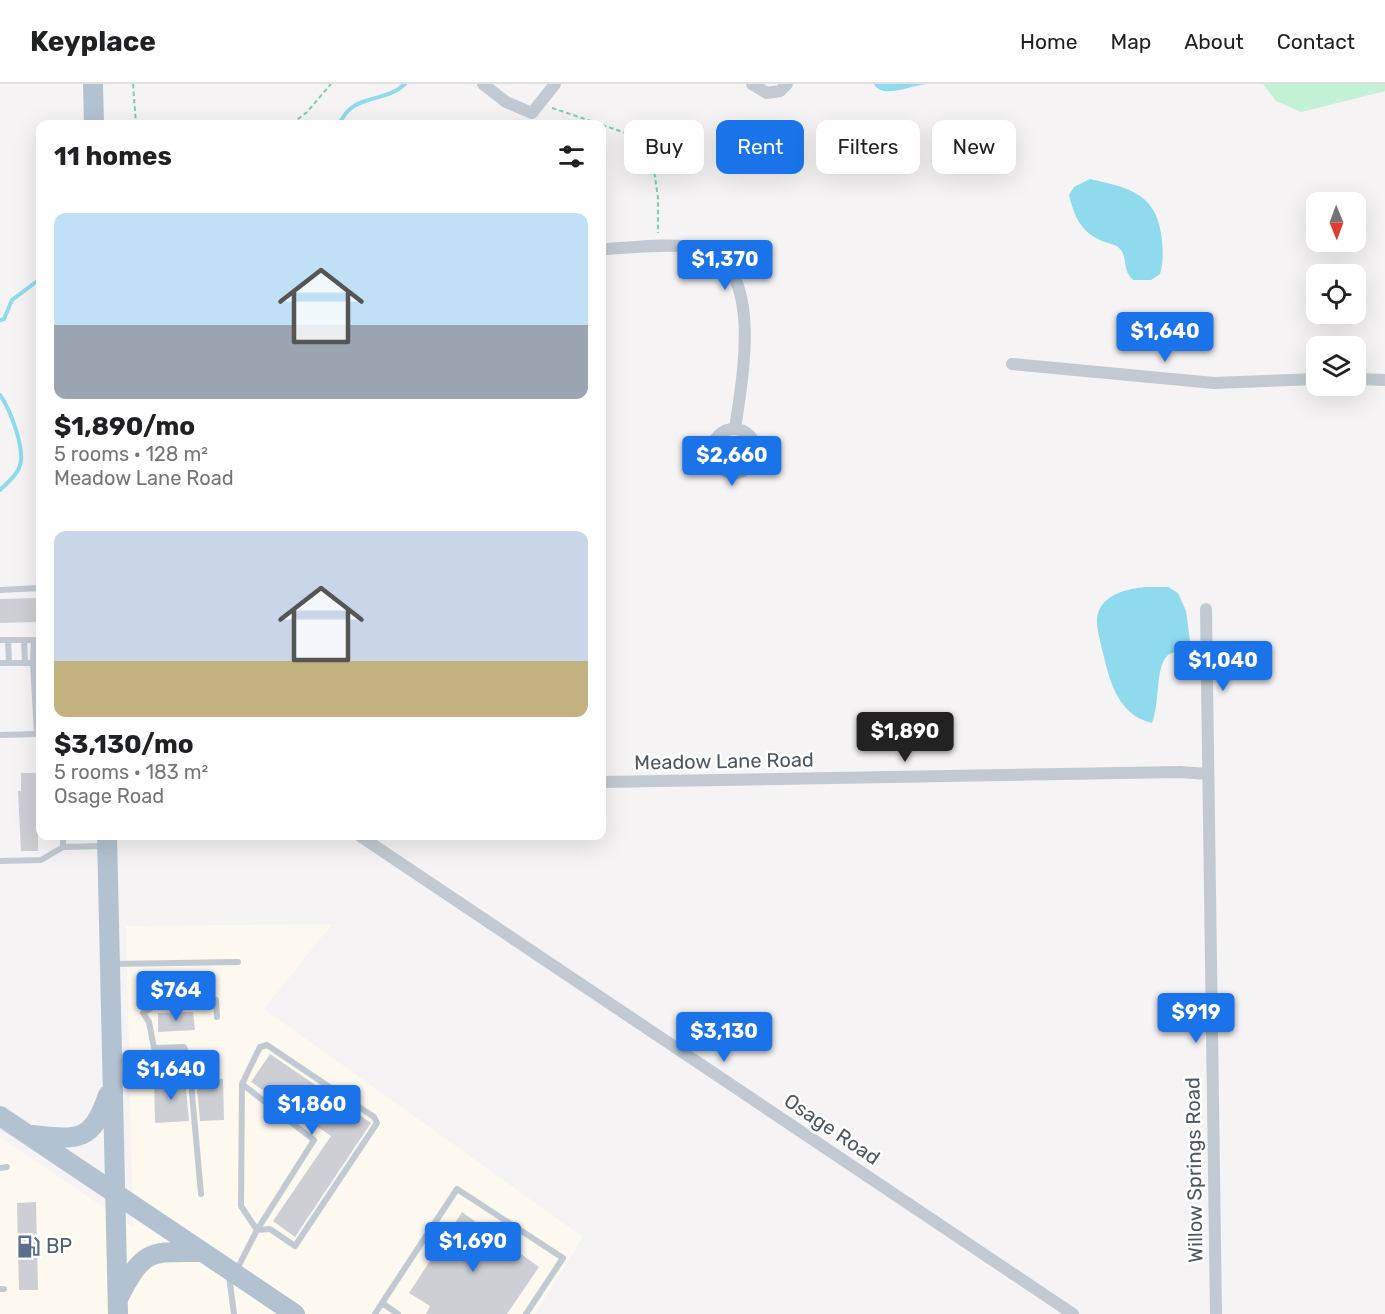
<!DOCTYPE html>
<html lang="en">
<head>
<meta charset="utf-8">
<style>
  :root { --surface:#fff; --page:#f2f2f2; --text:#202124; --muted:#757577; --line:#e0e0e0; --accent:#1a73e8 }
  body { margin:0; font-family:Rubik,sans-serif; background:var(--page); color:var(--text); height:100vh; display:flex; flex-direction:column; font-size:22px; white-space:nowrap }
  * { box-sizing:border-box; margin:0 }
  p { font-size:20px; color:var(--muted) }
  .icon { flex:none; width:33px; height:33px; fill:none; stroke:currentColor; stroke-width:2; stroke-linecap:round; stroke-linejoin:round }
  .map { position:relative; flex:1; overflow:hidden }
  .side { position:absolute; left:36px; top:36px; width:570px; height:720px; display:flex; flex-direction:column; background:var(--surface); border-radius:12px; box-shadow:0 6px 24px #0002 }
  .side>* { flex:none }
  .hud { position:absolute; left:624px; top:36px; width:570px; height:54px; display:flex; gap:12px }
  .needle { width:39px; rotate:179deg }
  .controls { position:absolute; left:1306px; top:108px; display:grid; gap:12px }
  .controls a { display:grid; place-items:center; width:60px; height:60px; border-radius:12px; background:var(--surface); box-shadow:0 6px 24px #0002; font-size:30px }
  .price { position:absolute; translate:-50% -51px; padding:0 14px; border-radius:6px; background:var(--accent); color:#fff; font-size:20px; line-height:39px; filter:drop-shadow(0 2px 3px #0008) }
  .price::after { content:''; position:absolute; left:50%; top:36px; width:18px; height:14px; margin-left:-9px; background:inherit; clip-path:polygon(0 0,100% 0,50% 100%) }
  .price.active { background:#222; color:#fff }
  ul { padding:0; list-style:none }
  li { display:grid; align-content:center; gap:12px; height:318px; padding:0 18px }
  li span { display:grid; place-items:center; height:186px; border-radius:12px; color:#555 }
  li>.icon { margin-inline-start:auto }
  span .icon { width:108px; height:108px; fill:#fffc; stroke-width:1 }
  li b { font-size:26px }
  h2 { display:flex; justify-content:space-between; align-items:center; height:72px; padding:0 18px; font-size:26px }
  .tag { padding:0 21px; border-radius:12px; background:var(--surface); box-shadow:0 6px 24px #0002; font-size:21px; line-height:54px }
  .tag.active { background:var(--accent); color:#fff }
  header { display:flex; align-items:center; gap:36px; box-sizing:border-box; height:84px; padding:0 30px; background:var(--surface); border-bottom:2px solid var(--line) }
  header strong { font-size:28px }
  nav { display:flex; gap:33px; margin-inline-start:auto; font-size:21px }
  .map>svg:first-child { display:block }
  .commercial { fill:#fdf9ef }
  .green { fill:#c3f1d5 }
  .water { fill:#90daee }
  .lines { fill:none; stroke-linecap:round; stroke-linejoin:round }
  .stream { stroke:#90daee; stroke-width:4 }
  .building { fill:#cdcfd5 }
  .path { stroke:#7ad0a6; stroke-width:2; stroke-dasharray:4.5 3; stroke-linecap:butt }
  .lane { stroke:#c1cad2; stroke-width:6 }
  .street { stroke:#c1cad2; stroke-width:12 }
  .primary { stroke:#b3c2d1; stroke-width:20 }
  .labels { text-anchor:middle; stroke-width:5; stroke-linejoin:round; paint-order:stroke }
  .street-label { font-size:20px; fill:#4a5661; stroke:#fff }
  .service-label { font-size:20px; fill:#4e5e75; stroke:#fff; text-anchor:start }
</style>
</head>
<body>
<header>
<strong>Keyplace</strong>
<nav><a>Home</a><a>Map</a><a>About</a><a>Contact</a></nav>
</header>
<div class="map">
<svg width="1385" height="1230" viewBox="0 0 1385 1230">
  <rect width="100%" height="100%" fill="#f5f3f3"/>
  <path class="commercial" d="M332,840L264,925L583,1153L535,1230H0V1053L133,1143L126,842Z"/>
  <path class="green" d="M1263,0H1385V7L1301,28L1276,17Z"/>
  <path class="water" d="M874,0H927C911,1 883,16 874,0Z
    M1090,95C1125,103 1155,108 1161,149C1163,164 1164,175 1160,190L1151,196H1133C1122,185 1128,177 1121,166C1116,159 1107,160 1100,156C1080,147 1074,131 1069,111L1074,103Z
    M1145,503H1168L1178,509L1186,527L1191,565C1184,567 1173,567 1168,571C1155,582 1160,620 1152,639C1115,630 1109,593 1101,561C1099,552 1095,538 1098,529C1105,509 1128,505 1145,503Z"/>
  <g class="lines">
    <path class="stream" d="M339,40C342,35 345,29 350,25C365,12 388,16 405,0
      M0,236L4,235L12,216L40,195
      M0,311C10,325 27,368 19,384C16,392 6,400 0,406"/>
  </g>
  <path class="building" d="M40,514V538L0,539V515Z
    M21,689H40V707H38V767H21L18,707H21Z
    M193,928L195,946L158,948V929Z
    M270,970L371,1039L295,1153L273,1137L331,1052L251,998Z
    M185,994L189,1037L155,1039L154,995Z
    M223,995L224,1036L200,1037L196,996Z
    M36,1118L38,1206H19L17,1119Z
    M462,1128L539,1183L507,1230H426L430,1222L409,1209Z"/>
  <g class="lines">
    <path class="path" d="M133,0L136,40
      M552,24L600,40
      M292,40L307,28L331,0
      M602,41L650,57L658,114V149"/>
    <path class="lane" d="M0,506L40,504
      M0,556H40
      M8,556L9,579
      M24,556L25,579
      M0,579H33L34,556
      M37,650L33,579H40
      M0,651L40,650
      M63,752V763L104,762
      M0,777L41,776L63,763
      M113,880L238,878
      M0,1084L7,1083
      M201,1110L189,976L184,963L154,964L149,938L143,929L161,918L216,916L217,933
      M236,1187L257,1146L270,1145L295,1162L377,1039L374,1033L267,961L260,963L242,1000L241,1122L257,1146L314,1056L242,1000
      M229,1192L234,1230
      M0,1205H4
      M382,1219L457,1105L563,1174L526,1230
      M375,1230L382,1219L398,1230"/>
    <path class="street" d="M483,0L506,18L532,29
      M752,0L767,9L780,7L787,0
      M532,29L555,0
      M602,165C631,164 664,159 694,163C767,174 742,295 735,345
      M1012,280L1214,299L1317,295
      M1356,295L1385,296
      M712 367a22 22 0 1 1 44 0a22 22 0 1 1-44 0Z
      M1206,525L1216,1230
      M602,698L1180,688L1207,690
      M360,752L1073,1230"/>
    <path class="primary" d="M93,0L94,40
      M107,752L118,1230
      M0,1032L295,1230
      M33,1051C79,1056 92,1058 108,1011
      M119,1213C144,1164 150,1168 202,1168"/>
  </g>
  <defs>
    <symbol id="fuel-bare" viewBox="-9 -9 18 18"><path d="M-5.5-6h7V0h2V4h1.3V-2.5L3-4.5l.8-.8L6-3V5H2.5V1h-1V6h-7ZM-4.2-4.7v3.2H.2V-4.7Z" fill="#5c6f8a" stroke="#fff" stroke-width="2.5" paint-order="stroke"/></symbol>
  </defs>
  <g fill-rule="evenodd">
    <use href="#fuel-bare" x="12" y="1146" width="33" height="33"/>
  </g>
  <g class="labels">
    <g class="street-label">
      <text transform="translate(724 677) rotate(-1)" y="7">Meadow Lane Road</text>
      <text transform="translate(832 1045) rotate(34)" y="7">Osage Road</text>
      <text transform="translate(1194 1086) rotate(-91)" y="7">Willow Springs Road</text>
    </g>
    <g class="service-label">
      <text x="46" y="1169">BP</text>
    </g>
  </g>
</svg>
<div class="controls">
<a><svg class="needle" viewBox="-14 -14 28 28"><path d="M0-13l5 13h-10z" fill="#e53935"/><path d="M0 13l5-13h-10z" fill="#757577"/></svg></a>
<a><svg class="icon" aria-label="locate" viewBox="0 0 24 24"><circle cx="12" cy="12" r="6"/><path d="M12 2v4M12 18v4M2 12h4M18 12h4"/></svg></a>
<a><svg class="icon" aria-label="layers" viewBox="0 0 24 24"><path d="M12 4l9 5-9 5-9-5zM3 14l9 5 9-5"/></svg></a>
</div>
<b class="price" style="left:725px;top:207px">$1,370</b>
<b class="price" style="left:1165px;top:279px">$1,640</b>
<b class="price" style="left:732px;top:403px">$2,660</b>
<b class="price" style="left:1223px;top:608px">$1,040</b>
<b class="price active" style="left:905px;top:679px">$1,890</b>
<b class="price" style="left:176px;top:938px">$764</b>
<b class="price" style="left:1196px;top:960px">$919</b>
<b class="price" style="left:724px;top:979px">$3,130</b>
<b class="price" style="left:171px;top:1017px">$1,640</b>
<b class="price" style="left:312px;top:1052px">$1,860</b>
<b class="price" style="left:473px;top:1189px">$1,690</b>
<div class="hud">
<a class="tag">Buy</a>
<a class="tag active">Rent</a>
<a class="tag">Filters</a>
<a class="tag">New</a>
</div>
<section class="side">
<h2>11 homes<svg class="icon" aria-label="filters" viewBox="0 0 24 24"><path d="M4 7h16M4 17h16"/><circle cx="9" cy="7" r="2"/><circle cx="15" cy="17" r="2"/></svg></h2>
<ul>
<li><span style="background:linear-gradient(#bfe0f5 60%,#9aa5b1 0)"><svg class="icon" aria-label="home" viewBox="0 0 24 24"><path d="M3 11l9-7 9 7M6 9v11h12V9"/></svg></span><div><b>$1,890/mo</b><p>5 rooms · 128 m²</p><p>Meadow Lane Road</p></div></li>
<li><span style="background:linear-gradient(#c9d6e8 70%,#c2b280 0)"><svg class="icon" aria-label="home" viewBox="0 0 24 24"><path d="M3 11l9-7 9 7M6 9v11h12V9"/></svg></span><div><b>$3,130/mo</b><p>5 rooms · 183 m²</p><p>Osage Road</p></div></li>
</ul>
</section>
</div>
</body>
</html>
